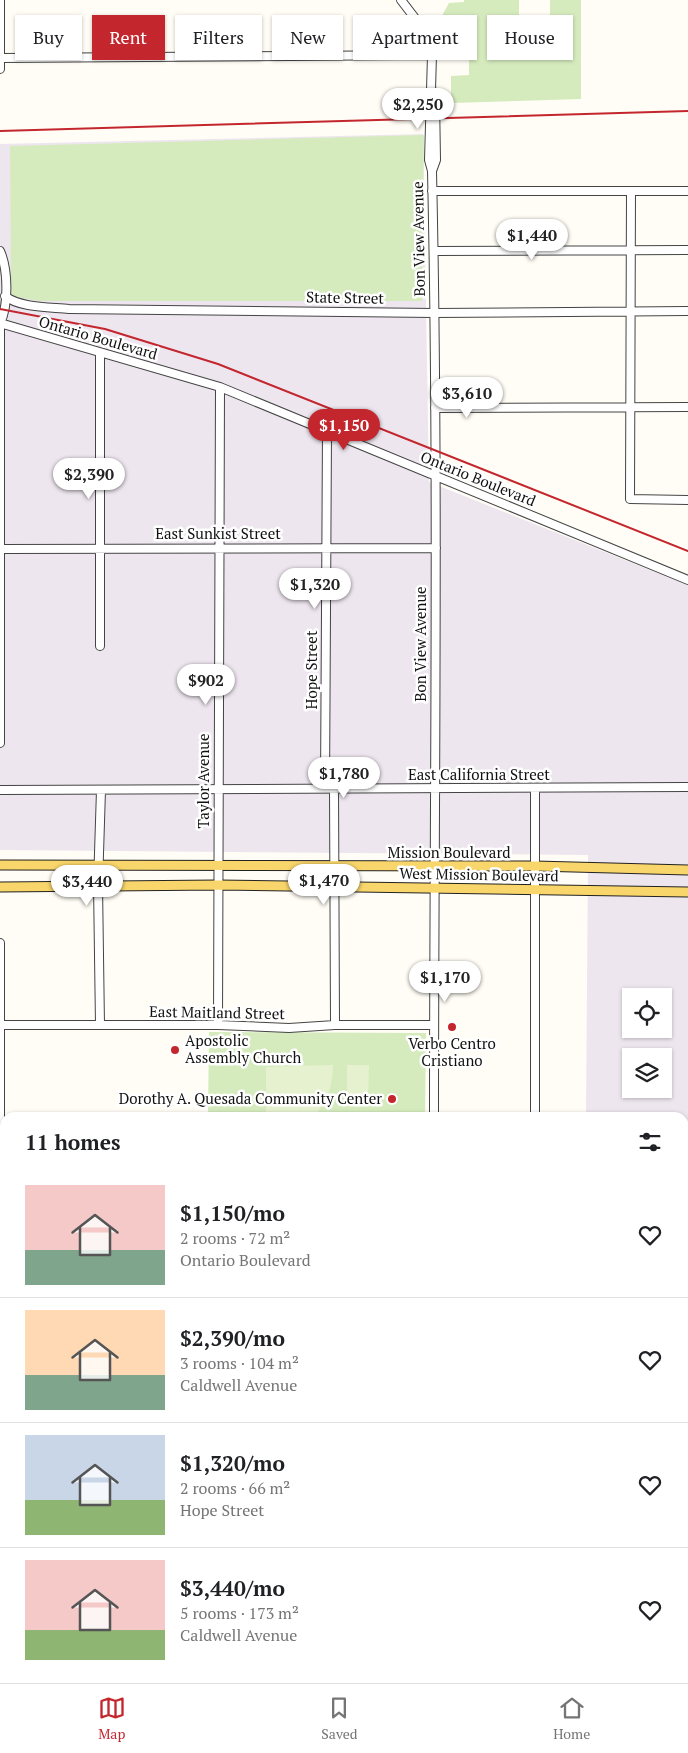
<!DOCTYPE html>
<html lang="en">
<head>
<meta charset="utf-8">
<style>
  :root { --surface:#fff; --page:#f2f2f2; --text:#202124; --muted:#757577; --line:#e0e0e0; --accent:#c4262e }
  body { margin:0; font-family:"PT Serif",serif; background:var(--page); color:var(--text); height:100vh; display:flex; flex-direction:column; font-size:19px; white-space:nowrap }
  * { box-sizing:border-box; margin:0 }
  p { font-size:16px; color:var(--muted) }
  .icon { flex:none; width:28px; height:28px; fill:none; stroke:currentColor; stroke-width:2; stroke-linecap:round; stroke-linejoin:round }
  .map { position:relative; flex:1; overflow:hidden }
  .details { position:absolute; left:0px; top:1112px; width:689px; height:571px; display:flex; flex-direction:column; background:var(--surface); border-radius:15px 15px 0 0; box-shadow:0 1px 4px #0004 }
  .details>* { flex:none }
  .hud { position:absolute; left:15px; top:15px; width:659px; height:45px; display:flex; gap:10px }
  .tools { position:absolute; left:622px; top:988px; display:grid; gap:10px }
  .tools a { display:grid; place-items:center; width:50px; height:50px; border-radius:0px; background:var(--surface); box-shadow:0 1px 4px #0004; font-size:25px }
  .price { position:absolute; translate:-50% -42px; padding:0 11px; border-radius:18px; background:#fff; color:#222; font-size:16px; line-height:32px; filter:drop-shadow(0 1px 2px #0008) }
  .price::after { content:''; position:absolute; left:50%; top:30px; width:15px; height:11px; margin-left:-8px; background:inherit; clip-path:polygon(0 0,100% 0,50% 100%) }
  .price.on { background:var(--accent); color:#fff }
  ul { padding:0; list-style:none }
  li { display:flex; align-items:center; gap:15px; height:125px; padding:0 25px }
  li+li { border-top:1px solid var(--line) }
  li span { display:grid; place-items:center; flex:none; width:140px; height:100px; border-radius:0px; color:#555 }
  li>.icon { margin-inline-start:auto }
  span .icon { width:60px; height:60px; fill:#fffc; stroke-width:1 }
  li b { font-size:21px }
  h2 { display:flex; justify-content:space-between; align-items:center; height:60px; padding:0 25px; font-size:21px }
  .pill { padding:0 18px; border-radius:0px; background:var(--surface); box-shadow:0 1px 4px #0004; font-size:18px; line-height:45px }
  .pill.on { background:var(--accent); color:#fff }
  .tabs { display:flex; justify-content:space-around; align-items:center; height:70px; border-top:1px solid var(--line); background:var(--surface); font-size:14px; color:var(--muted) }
  .tabs a { display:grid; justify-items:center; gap:2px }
  .tabs .on { color:var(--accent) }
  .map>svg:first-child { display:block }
  .industrial { fill:#eee6ef; fill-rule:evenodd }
  .green { fill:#d5ebbd }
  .pitch { fill:#e6f2cf }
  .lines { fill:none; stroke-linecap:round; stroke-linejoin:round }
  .minor-casing { stroke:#444; stroke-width:10 }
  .major-casing { stroke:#222; stroke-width:11 }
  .minor { stroke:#fff; stroke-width:8 }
  .major { stroke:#f9d66b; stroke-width:9 }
  .rail { stroke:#c4262e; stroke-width:2 }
  .poi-dot { fill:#c4262e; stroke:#fff; stroke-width:2 }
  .labels { text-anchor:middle; stroke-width:5; stroke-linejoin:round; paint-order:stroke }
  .street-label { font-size:15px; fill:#111; stroke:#fff }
  .poi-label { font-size:15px; fill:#111; stroke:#fff; text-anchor:start }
</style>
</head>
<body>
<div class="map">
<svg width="688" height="1683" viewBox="0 0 688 1683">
  <rect width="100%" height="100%" fill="#fffdf5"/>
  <path class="industrial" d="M423,134L429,482L688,585V1683H0V1400H5V1679H684V1118L586,1117L588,855L0,850V144ZM631,996H664V1029H631ZM631,1056H664V1089H631Z"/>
  <path class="green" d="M464,0H519V29H550V0H581V99L451,103V76L469,75V30H434L449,3L464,2Z
    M424,135L422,301H40L11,296L10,146Z
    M209,1032L426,1033L425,1117L208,1118Z"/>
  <path class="pitch" d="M333,1065C332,1089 328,1099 314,1117H266V1067Z
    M347,1065H369L368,1096H347Z"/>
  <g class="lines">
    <defs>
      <path id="minor" d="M401,0L421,26L432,55L429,160L432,171C439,486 434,802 434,1118
        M1,58L432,55
        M0,69V0
        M432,90L435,99L436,160L432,171
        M432,191H688
        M631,191L630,499L688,500
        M0,251C8,269 9,305 0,323V743
        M434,251L688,250
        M5,296C20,308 50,307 69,309L434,313L688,311
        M0,323L220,387L688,580
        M100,353V646
        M435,408L688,407
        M0,549L436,548
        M325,788L327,432
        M334,788L335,1025
        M0,790L688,787
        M0,943V1313
        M0,1025H218L289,1028L335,1025H434
        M100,1025L98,885L101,790
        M218,1025L220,387
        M535,1118V789
        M684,1260H688
        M0,1383H5
        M684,1552H688
        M372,1679V1683"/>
      <path id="major" d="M0,865L535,866L688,870
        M0,887L218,885L688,892"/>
    </defs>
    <use href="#minor" class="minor-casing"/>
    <use href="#major" class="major-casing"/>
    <use href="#minor" class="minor"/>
    <use href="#major" class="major"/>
    <path class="rail" d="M0,131L688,111
      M0,309L105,329L218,364L688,551
      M0,1600H5"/>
  </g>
  <g class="poi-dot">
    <circle cx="452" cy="1027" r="5"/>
    <circle cx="175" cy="1050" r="5"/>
    <circle cx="392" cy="1099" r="5"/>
  </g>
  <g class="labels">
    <g class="street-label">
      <text transform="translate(419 239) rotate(-91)" y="5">Bon View Avenue</text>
      <text transform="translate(345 298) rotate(1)" y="5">State Street</text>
      <text transform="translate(98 338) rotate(16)" y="5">Ontario Boulevard</text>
      <text transform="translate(478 479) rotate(22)" y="5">Ontario Boulevard</text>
      <text x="218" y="539">East Sunkist Street</text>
      <text transform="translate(421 644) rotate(-90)" y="5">Bon View Avenue</text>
      <text transform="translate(312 670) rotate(-90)" y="5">Hope Street</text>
      <text x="479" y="780">East California Street</text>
      <text transform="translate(204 781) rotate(-90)" y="5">Taylor Avenue</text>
      <text x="449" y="858">Mission Boulevard</text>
      <text transform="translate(479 875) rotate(1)" y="5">West Mission Boulevard</text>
      <text transform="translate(217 1013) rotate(1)" y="5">East Maitland Street</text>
    </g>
    <g class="poi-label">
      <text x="185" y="1046">Apostolic<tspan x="185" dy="17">Assembly Church</tspan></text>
      <text x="452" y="1049" text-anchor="middle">Verbo Centro<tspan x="452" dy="17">Cristiano</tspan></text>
      <text x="382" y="1104" text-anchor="end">Dorothy A. Quesada Community Center</text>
    </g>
  </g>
</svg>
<div class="tools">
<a><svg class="icon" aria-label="locate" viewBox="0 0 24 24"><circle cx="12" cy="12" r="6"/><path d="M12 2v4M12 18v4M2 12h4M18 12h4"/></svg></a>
<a><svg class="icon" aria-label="layers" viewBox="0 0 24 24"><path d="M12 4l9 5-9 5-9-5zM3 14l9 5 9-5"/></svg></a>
</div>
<b class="price" style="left:418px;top:130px">$2,250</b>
<b class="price" style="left:532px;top:261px">$1,440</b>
<b class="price" style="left:467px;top:419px">$3,610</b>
<b class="price on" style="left:344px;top:451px">$1,150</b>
<b class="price" style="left:89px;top:500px">$2,390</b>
<b class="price" style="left:315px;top:610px">$1,320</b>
<b class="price" style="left:206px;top:706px">$902</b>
<b class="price" style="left:344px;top:799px">$1,780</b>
<b class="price" style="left:324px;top:906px">$1,470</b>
<b class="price" style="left:87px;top:907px">$3,440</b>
<b class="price" style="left:445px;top:1003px">$1,170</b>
<div class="hud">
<a class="pill">Buy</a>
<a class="pill on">Rent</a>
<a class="pill">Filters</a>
<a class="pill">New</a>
<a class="pill">Apartment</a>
<a class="pill">House</a>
</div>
<section class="details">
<h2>11 homes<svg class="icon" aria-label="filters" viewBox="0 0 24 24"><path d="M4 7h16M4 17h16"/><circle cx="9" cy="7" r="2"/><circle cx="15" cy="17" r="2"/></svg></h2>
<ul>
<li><span style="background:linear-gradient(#f6c9c9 65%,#7fa58c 0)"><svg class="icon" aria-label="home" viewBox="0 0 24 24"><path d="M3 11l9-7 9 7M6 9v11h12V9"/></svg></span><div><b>$1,150/mo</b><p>2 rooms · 72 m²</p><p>Ontario Boulevard</p></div><svg class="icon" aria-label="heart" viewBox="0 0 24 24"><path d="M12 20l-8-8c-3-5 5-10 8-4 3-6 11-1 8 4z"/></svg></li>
<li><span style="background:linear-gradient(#ffd9b3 65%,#7fa58c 0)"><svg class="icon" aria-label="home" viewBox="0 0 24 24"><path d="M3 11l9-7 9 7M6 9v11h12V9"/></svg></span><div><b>$2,390/mo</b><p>3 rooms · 104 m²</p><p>Caldwell Avenue</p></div><svg class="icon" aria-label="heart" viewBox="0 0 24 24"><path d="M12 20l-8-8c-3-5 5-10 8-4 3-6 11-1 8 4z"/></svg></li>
<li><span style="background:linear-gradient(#c9d6e8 65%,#8fb573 0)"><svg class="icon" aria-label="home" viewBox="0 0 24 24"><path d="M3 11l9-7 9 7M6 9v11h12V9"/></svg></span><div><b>$1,320/mo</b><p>2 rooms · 66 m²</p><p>Hope Street</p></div><svg class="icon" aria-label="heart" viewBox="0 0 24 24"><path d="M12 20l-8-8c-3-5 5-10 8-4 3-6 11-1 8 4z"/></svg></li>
<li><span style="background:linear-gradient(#f6c9c9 70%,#8fb573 0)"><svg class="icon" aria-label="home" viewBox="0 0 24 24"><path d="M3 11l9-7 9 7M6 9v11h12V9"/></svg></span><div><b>$3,440/mo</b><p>5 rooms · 173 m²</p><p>Caldwell Avenue</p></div><svg class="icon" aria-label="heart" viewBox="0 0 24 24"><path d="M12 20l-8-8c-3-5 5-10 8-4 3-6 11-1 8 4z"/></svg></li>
</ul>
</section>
</div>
<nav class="tabs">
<a class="on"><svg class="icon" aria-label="map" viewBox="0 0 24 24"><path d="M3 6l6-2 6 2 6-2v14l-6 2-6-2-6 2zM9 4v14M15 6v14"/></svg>Map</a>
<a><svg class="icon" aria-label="saved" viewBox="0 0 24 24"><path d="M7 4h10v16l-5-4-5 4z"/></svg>Saved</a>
<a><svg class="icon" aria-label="home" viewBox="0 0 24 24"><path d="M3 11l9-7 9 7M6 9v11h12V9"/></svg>Home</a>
</nav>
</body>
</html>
